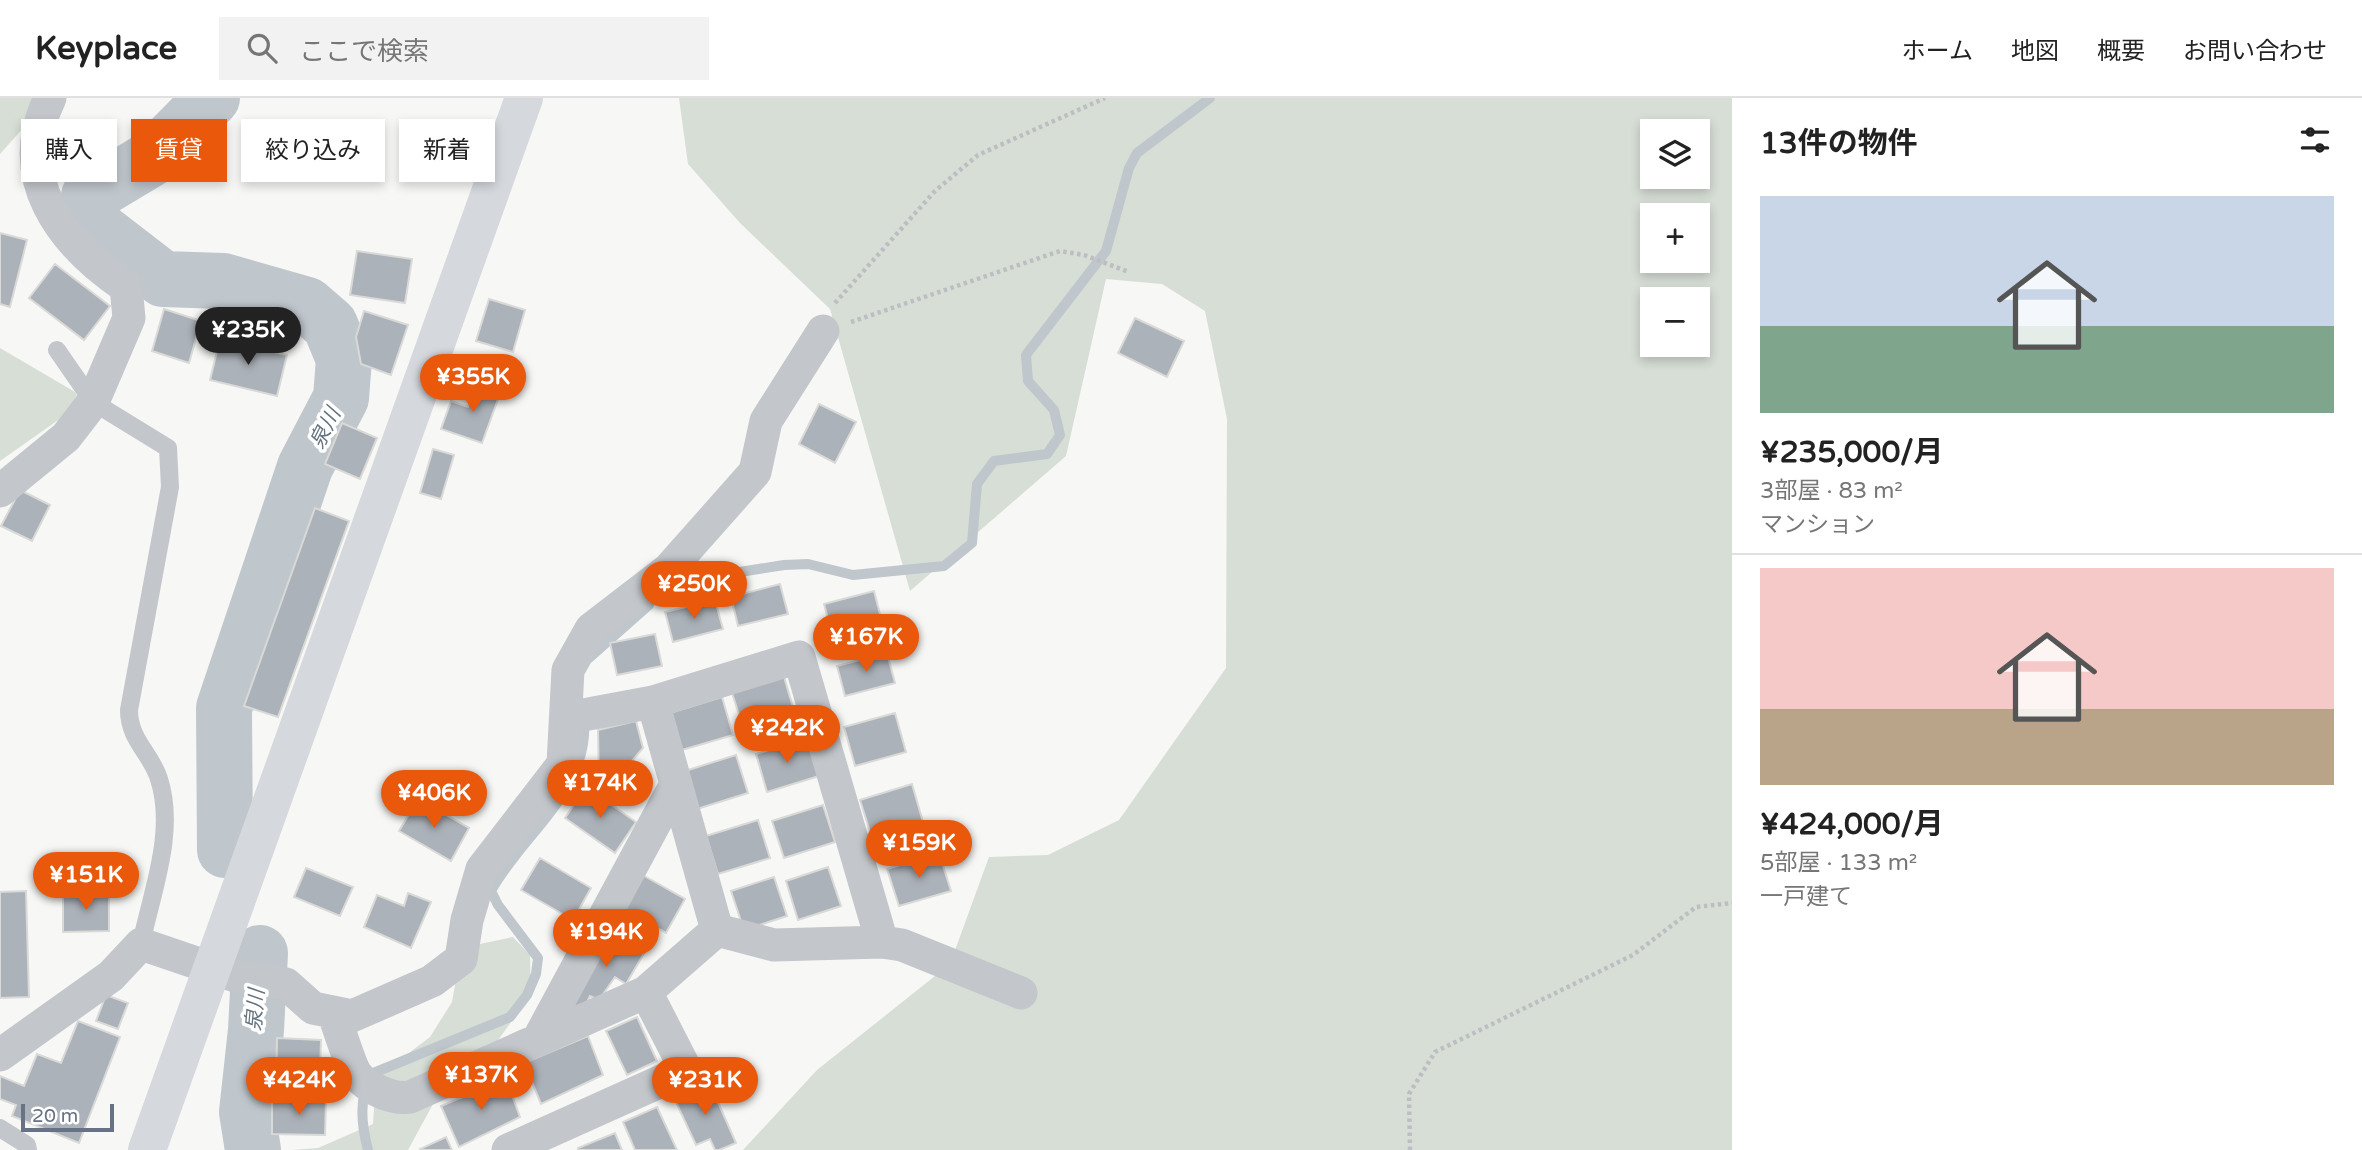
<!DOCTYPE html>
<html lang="ja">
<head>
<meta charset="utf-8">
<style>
  :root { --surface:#fff; --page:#f2f2f2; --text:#222; --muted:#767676; --line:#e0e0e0; --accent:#ea580c }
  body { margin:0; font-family:"Varela Round","Noto Sans JP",sans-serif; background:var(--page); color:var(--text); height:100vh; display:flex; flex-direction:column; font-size:26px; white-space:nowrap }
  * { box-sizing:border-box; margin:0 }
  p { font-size:23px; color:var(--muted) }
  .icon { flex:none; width:38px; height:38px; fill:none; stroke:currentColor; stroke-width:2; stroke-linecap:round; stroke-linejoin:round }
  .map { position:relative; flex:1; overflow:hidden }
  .side { display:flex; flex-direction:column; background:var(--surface); width:630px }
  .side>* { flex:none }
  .top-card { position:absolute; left:21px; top:21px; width:665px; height:63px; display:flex; gap:14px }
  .tools { position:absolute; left:1640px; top:21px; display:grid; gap:14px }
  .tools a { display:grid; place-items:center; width:70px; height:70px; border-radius:0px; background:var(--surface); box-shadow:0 4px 10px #0003; font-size:35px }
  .scale { position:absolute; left:21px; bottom:18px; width:93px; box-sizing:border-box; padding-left:7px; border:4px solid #677285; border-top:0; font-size:19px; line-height:24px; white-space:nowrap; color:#677285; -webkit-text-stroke:5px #fff; paint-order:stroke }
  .price { position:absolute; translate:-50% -60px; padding:0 16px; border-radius:24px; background:var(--accent); color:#fff; font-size:23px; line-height:46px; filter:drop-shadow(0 2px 4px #0008) }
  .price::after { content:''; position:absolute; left:50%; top:42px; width:21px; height:16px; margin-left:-10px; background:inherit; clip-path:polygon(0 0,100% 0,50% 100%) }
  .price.selected { background:#222; color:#fff }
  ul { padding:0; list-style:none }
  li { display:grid; align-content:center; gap:14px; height:371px; padding:0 28px }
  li+li { border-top:2px solid var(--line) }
  li span { display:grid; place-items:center; height:217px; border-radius:0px; color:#555 }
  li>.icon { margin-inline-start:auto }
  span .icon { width:126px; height:126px; fill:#fffc; stroke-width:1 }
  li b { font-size:30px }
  h2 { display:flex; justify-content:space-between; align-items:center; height:84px; padding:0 28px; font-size:30px }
  .tag { padding:0 24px; border-radius:0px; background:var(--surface); box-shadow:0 4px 10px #0003; font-size:24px; line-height:63px }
  .tag.selected { background:var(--accent); color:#fff }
  header { display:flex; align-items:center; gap:42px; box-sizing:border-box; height:98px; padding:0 35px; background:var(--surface); border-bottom:2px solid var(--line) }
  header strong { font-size:33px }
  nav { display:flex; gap:38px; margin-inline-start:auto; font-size:24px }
  .search { width:490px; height:63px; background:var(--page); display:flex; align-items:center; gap:18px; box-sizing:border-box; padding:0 24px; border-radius:0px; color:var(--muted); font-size:26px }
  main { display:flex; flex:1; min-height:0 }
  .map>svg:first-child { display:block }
  .green { fill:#d7ded6; fill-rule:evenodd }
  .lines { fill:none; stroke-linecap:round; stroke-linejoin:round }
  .stream { stroke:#bfc6cc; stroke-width:10 }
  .river { stroke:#bfc6cc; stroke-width:56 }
  .building { fill:#acb2b9; stroke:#d9d9d7; stroke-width:2 }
  .path { stroke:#bdbec1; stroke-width:4.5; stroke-dasharray:3.5 3.5; stroke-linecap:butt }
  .lane { stroke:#c3c6ca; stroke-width:18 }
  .street { stroke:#c3c6ca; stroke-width:33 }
  .secondary { stroke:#d5d8dd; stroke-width:38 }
  .labels { text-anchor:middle; stroke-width:7; stroke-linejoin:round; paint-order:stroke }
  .water-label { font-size:21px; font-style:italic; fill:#637380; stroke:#fff }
</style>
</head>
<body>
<header>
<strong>Keyplace</strong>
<div class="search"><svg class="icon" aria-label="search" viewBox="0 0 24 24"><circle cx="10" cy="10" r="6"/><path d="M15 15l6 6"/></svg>ここで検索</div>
<nav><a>ホーム</a><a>地図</a><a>概要</a><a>お問い合わせ</a></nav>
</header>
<main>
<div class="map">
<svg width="1732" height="1052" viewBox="0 0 1732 1052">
  <rect width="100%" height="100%" fill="#f7f7f5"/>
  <path class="green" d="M0,0H50L0,56Z
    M679,0H1732V1052H743L817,972L950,866L989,759L1048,757L1119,722L1226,570L1227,321L1205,213L1162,186L1106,181L1066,358L910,493L830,211L740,125L688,66ZM1652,33H1698V79H1652ZM1652,117H1698V163H1652ZM1652,201H1698V247H1652Z
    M0,250L75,294L81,306L0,363Z
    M513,839L530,857L531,896L496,945L439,995L408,1052H292L318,1050L373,1026L376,980L430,939L452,904L456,882L475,847Z"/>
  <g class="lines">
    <path class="stream" d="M674,486L683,480H702L784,467L808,466L853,477L944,468L972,445L977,386L994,363L1047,356L1060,337L1054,312L1028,283L1026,257L1106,153L1129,70L1137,55L1210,0
      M589,560L649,507
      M368,1052C361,1025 359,1001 371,976L510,919L527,897L536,876L538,860L498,807L491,793C523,735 589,694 584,622"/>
    <path class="river" d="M212,0L154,59L89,98V124L163,181L223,183L307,207L330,227L344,261L341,300L305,369L224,610L225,752
      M253,1052L247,1014L256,932L260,855"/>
  </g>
  <path class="building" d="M0,135L27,142L10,209L0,206Z
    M357,153L412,161L405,205L350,197Z
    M55,166L110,208L84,242L29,200Z
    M489,201L525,212L513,254L476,243Z
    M164,211L201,223L189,265L152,253Z
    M364,213L408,227L391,277L361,266L356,239Z
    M1135,220L1184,243L1167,279L1118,255Z
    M220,241L287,257L277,298L210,282Z
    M477,284L501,293L482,345L441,331L451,303L468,309Z
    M819,306L856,324L835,365L799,346Z
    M342,325L377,340L360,381L325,366Z
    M433,351L454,357L441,401L420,395Z
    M20,392L50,407L32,443L1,428Z
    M315,410L349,423L278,619L244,608Z
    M780,486L788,516L738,528L731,499Z
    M874,493L882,524L832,536L824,506Z
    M715,502L723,531L673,544L665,514Z
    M655,536L662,568L617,577L610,545Z
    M887,555L895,585L845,598L837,568Z
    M784,579L795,616L744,632L732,595Z
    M722,599L733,637L682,652L670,615Z
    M895,615L906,654L855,668L844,629Z
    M636,623L643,650L615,683L599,682L598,632Z
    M807,640L819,678L767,694L756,656Z
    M736,657L748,695L697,711L685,673Z
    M912,686L923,724L872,740L860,702Z
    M586,689L636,724L615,755L565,720Z
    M418,701L469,730L451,763L399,733Z
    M823,707L835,744L784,760L772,723Z
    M758,722L770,760L718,776L706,738Z
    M939,755L951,793L899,808L887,771Z
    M540,760L591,790L573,822L521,792Z
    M828,769L841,808L798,822L786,783Z
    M306,770L353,789L340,818L294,799Z
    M639,775L685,801L666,835L619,809Z
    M774,779L787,818L744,832L731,793Z
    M26,793L29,899L0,900V794Z
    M109,793V833L63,834V794Z
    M408,795L431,804L411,850L364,829L377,797L404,808Z
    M609,832L646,852L626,886L615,879L599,902L590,898L583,912L565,907Z
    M106,897L128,905L118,931L96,923Z
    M637,919L657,963L627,977L606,933Z
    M78,923L120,939L79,1045L12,1018L16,1007L0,1001V978L24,988L37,956L61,965Z
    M588,938L603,977L541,1006L524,965Z
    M277,940L321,942L320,974H327V997L276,996Z
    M506,981L520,1019L459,1049L441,1008Z
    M709,984L736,1045L719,1052H715L710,1041L696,1047L674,1000Z
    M272,1001L326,1002L325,1037L272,1036Z
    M657,1009L677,1052H635L623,1024Z
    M615,1035L622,1052H578V1050Z
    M446,1039L452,1052H421L420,1051Z"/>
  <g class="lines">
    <path class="path" d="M835,205L935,93L978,57L1105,0
      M851,224L1060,153L1084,157L1129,174
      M1410,1052L1409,996L1435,954L1633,857L1696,809L1732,805"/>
    <path class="lane" d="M57,252L93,304L168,350L170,389L129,612C129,642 151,655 159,681C176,734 152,793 141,846
      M0,1030L27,1047L28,1052"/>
    <path class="street" d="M0,393L66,339L93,304L129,220L126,189C61,145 11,80 50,0
      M653,604L799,559L882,844
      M567,620L653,604L717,832
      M333,914C338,927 350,967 356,976C368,991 393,1002 410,999L646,894
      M539,940L676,686
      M0,957L111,878L141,846L235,878L286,886L313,910L352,918L432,883L461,861L467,822L482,771L563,666L568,572L591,531L669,471L755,374L766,323L823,233
      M508,1052L686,972L646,894L717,832L774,847L882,844L902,847L1021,895"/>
    <path class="secondary" d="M147,1052L524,0"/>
  </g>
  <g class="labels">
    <g class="water-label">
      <text transform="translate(325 330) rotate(-63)" y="7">泉川</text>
      <text transform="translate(255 912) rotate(-85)" y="7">泉川</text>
    </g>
  </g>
</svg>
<div class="tools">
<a><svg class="icon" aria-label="layers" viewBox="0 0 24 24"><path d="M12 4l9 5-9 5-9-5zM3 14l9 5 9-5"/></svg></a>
<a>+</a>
<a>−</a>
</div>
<div class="scale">20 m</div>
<b class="price selected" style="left:248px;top:269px">¥235K</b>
<b class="price" style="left:473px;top:316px">¥355K</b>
<b class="price" style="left:694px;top:523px">¥250K</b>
<b class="price" style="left:866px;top:576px">¥167K</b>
<b class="price" style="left:787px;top:667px">¥242K</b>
<b class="price" style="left:600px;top:722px">¥174K</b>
<b class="price" style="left:434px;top:732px">¥406K</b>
<b class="price" style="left:919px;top:782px">¥159K</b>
<b class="price" style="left:86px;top:814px">¥151K</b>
<b class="price" style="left:606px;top:871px">¥194K</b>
<b class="price" style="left:481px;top:1014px">¥137K</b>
<b class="price" style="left:299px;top:1019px">¥424K</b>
<b class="price" style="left:705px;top:1019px">¥231K</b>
<div class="top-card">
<a class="tag">購入</a>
<a class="tag selected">賃貸</a>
<a class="tag">絞り込み</a>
<a class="tag">新着</a>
</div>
</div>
<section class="side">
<h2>13件の物件<svg class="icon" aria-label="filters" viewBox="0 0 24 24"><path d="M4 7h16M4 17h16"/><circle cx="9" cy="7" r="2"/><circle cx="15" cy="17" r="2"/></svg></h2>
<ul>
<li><span style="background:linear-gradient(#c9d6e8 60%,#7fa58c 0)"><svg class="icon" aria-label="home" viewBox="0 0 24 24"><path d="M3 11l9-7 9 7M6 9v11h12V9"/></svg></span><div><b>¥235,000/月</b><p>3部屋 · 83 m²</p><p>マンション</p></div></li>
<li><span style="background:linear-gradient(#f6c9c9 65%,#b9a48a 0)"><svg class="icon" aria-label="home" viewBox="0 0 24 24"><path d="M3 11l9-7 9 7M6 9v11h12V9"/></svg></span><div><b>¥424,000/月</b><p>5部屋 · 133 m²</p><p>一戸建て</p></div></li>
</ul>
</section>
</main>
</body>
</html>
